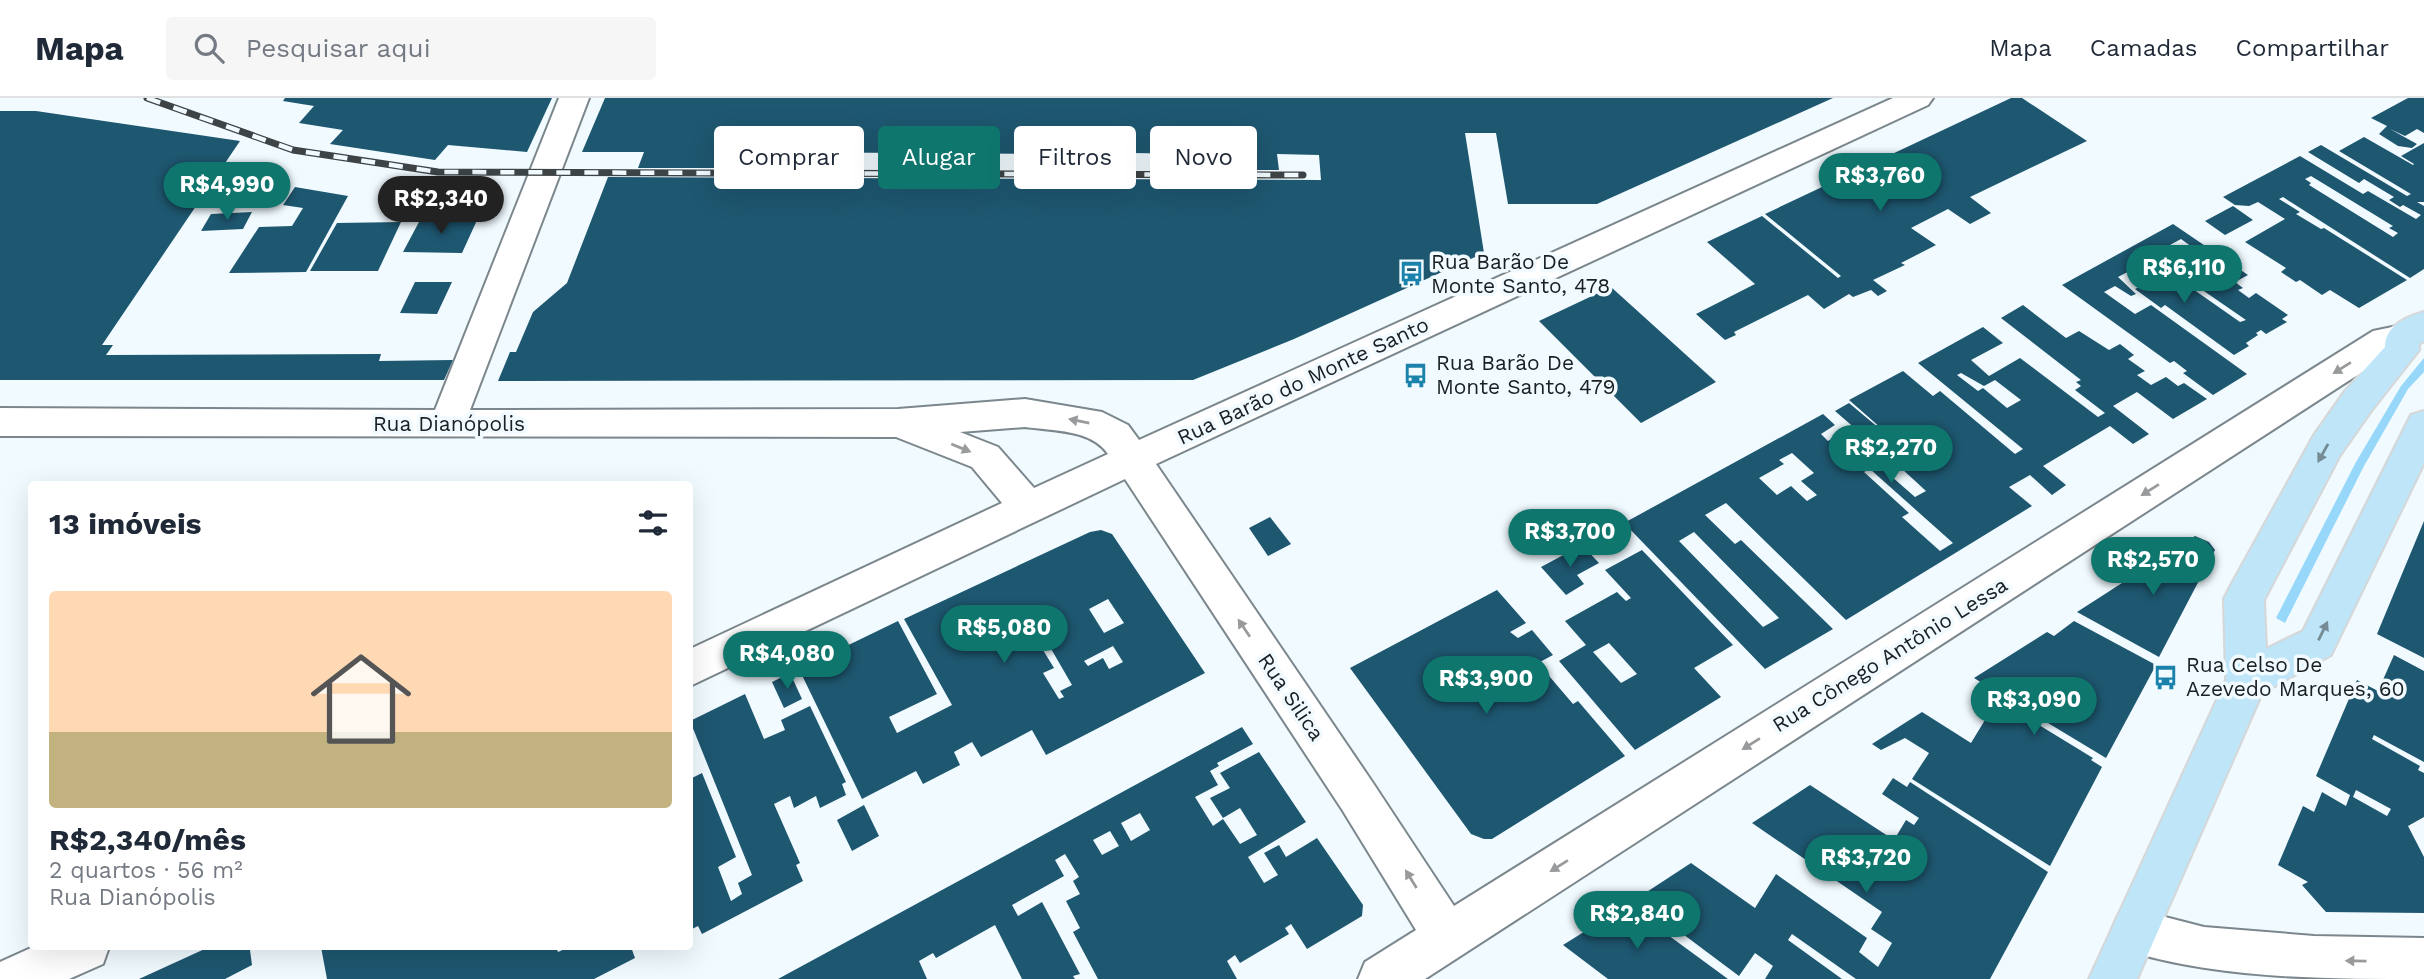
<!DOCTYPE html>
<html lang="pt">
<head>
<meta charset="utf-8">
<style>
  :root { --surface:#fff; --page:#f6f6f7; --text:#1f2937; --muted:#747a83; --line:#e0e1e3; --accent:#0f766e }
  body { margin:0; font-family:"Work Sans",sans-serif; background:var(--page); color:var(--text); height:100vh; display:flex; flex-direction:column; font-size:26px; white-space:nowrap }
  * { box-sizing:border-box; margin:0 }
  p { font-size:23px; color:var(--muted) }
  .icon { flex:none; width:38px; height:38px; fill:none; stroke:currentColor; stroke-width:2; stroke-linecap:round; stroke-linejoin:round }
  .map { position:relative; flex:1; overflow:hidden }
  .details { position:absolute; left:28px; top:383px; width:665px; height:469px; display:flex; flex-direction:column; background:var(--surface); border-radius:7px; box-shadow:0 7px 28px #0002 }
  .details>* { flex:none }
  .top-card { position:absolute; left:714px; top:28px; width:665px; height:63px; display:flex; gap:14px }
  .price { position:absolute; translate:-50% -60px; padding:0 16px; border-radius:24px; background:var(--accent); color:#fff; font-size:23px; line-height:46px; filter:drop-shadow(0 2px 4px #0008) }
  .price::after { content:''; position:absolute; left:50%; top:42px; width:21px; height:16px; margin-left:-10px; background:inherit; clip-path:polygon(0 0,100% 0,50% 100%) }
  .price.active { background:#222; color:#fff }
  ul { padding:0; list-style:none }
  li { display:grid; align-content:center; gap:14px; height:371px; padding:0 21px }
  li+li { border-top:2px solid var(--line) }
  li span { display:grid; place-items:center; height:217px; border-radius:7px; color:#555 }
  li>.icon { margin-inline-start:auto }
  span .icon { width:126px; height:126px; fill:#fffc; stroke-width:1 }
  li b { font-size:30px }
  h2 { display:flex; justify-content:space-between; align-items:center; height:84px; padding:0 21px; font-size:30px }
  .pill { padding:0 24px; border-radius:7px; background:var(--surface); box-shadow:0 7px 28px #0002; font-size:24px; line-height:63px }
  .pill.active { background:var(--accent); color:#fff }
  header { display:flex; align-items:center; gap:42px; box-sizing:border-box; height:98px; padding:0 35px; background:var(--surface); border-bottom:2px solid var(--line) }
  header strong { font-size:33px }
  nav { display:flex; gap:38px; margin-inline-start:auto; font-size:24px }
  .search { width:490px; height:63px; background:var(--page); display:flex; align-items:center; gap:18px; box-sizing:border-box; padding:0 24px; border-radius:7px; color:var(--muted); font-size:26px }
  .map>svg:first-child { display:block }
  .green { fill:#97d8fa }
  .building { fill:#1e5770; fill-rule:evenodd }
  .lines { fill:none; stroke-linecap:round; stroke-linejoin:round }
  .minor-casing { stroke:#7b878d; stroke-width:4 }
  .major-casing { stroke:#d6d7d7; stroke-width:4 }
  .minor { fill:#fff; fill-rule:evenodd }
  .major { fill:#bfe5f8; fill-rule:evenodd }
  .rail-casing { stroke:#3e4446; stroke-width:7 }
  .rail { stroke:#f0faff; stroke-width:4.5; stroke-dasharray:14; stroke-linecap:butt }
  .oneway { fill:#989a9b }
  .oneway2 { fill:#758c97 }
  .labels { text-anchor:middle; stroke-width:7; stroke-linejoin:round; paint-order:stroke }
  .poi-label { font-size:21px; fill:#1a1f21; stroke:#f0faff; text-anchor:start }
  .street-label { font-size:21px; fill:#1a1f21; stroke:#f0faff }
</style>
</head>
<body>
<header>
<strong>Mapa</strong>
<div class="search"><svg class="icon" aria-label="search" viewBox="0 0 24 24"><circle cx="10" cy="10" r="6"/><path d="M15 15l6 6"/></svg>Pesquisar aqui</div>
<nav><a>Mapa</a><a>Camadas</a><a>Compartilhar</a></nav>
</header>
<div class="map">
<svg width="2424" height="881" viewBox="0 0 2424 881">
  <rect width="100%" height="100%" fill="#f0faff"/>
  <path class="green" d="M2424,260V274L2408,291L2364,368L2285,525L2276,520L2356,364L2401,288Z"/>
  <path class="building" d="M285,0H552L527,54L448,47L435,62L330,46L343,32L299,25L314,8L283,3Z
    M605,0H1833L1597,106H1508L1496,35H1465L1484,155L1294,241L1193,282L498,283L510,254H516L533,214L567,185L608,79L1321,82L1319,57L1277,56L1279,72H1196L1197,56L1133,55L1132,71H1050L1053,56L743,54L737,70H638L644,54H582Z
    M2011,0H2022L2087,43L1970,99L1991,115L1970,126L1948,111L1911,130L1936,147L1901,165L1905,167L1873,182L1887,193L1878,198L1871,192L1853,199L1849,196L1824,211L1808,197L1734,234L1736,237L1725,242L1696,216L1755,186L1707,144L1762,118L1838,180L1841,178L1765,116Z
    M2408,0H2424V35L2417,31L2405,38L2390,31L2417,46L2412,50L2398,48L2379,36L2387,28L2371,20Z
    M0,13H36L240,43L102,247H113L106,257L381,256L379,263L453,262L444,282H0Z
    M2364,39L2413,67L2414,66L2401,58L2424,45V104H2417L2424,108V171L2410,180L2283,99L2279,101L2300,114L2296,116L2321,131L2324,130L2407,182L2359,210L2330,192L2322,197L2300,182L2296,184L2281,174L2286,170L2245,144L2285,121L2258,104L2249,108L2235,107L2223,99L2300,58L2363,96L2368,93L2416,121L2421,117L2403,107L2400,109L2389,102L2394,99L2364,81L2359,85L2308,54L2321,47L2407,98L2411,96L2339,53ZM2311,78L2393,128L2389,130L2398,135L2393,139L2309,87L2311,85L2305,81Z
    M295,89L348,98L306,174L229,175L259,129L292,128L303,110L283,107Z
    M2233,108L2253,122L2225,137L2205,123Z
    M252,114L243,131L201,133L211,116Z
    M453,120H478L462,155L403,154L419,124H451Z
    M401,124L378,173H310L337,125Z
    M2173,126L2248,177L2235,184L2243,190L2238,192L2249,200L2256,195L2288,217L2282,221L2287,224L2266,236L2261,232L2256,235L2258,237L2246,245L2249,248L2234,257L2165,207L2161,210L2135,191L2155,181L2145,174L2158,167L2169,175L2174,172L2146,153L2129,163L2137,169L2118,179L2136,196L2131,198L2115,188L2104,194L2135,216L2151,207L2247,276L2213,297L2183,275L2187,273L2174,263L2170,265L2062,187ZM2181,141L2192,149L2187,151L2200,160L2194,163L2170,147ZM2185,180L2246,222L2240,224L2180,182Z
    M415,184H452L437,216L400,215Z
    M1611,189L1716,284L1641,325L1539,223Z
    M2023,207L2066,240L2079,233L2109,252L2120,246L2134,257L2128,261L2145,273L2137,277L2151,287L2166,279L2178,288L2184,285L2207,301L2173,321L2137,294L2113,308L2149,336L2133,346L2110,328L2043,368L2066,387L2052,397L2030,377L2009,389L2032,408L1846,522L1726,405L1705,417L1735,446L1741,442L1833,531L1765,571L1624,425L1823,316L1835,327L1821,336L1828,343L1846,333L1850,336L1855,333L1873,348L1867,351L1881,363L1876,365L1915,399L1926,393L1889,359L1905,351L1849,302L1903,273L1933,298L1940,293L2015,356L2023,351L1918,265L1983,229L2003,245L1971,262L1989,278L2020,260L2098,319L2105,315L2075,292L2081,288L2076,284L2081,282L2001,220ZM1961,275L1984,288L1995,282L2021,302L2007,310L1983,290L1978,293L1957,277ZM1792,355L1814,375L1801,383L1817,397L1807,403L1791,388L1777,397L1759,380L1784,366L1779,362ZM1870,371L1953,445L1940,453L1902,419L1909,415L1864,374ZM1694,434L1779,520L1763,529L1679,443Z
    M1849,305L1880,331L1865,339L1835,313Z
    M1270,419L1291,446L1268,458L1249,430Z
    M2424,423V560L2377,536Z
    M1101,432L1112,436L1205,575L1046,657L1032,632L981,659L972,644L954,654L960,667L923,686L916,673L862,701L799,571L898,523L937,596L889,619L897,635L952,607L904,521L1090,434ZM1108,501L1124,525L1104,535L1089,511ZM1113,548L1123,564L1109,571L1103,560L1088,568L1084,563ZM1050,549L1072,587L1060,593L1064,599L1059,601L1043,575L1054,570L1043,552Z
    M2195,438L2209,444L2215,452L2159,559L2077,514Z
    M1582,447L1599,465L1577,477L1584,486L1566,497L1541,469Z
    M1642,452L1733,547L1694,570L1721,599L1635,652L1559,563L1586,547L1565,523L1617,494L1626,503L1631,500L1605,472ZM1609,545L1637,576L1621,585L1593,554Z
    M1497,492L1526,525L1510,534L1518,540L1532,532L1553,557L1538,565L1573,606L1578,603L1625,658L1492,741H1484L1471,736L1350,570Z
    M2074,523L2156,567L2106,660L2043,622L2039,627L2093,660L2091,662L2102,669L2050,768L1912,681L1929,655L1905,640L1881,652L1872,646L1922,614L1971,645L1988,617L1995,622L2015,605L1974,580L2047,534L2054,538Z
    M2394,557L2424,573V664L2374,637L2372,641L2420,668L2418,672L2424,675V719L2408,728L2424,759V815L2326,814L2302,787L2308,784L2278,767L2303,708L2314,714L2322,694L2346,708L2350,697L2316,678L2357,582L2378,593ZM2356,692L2391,711L2387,718L2353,699Z
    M790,575L802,601L784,610L772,584Z
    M745,596L764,641L785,632L781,622L810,608L846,684L842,686L846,697L820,710L816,698L794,710L790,698L774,706L800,765L796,767L803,783L702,836L698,828L690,832V681L702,675L736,759L718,769L731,803L742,796L738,785L752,777L690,623Z
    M1242,629L1253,646L1217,665L1219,668L1210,673L1218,687L1195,699L1213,728L1223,721L1240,746L1257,737L1240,710L1223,720L1210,700L1230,690L1220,675L1259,654L1306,724L1248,759L1264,785L1278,777L1264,755L1279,747L1286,759L1317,740L1363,807L1362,818L1307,851L1291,826L1285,830L1289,836L1240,865L1235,857L1227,863L1237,881H1098L1073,834L1080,830L1066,803L1080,796L1073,783L1079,779L1065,756L1055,762L1064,778L1012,807L1018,818L1042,804L1080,876L1073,878L1075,881H1022L995,827L936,860L933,855L919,863L927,881H778ZM1140,715L1150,732L1131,743L1121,725ZM1110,733L1119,748L1102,757L1093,742Z
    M1893,680L1907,689L1910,684L2048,774L1990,881H1856L1792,836L1788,842L1842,881H1765L1773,868L1755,855L1739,878L1636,801L1691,765L1755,810L1776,776L1867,840L1859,854L1878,869L1892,845L1871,831L1882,814L1752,725L1810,687L1894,742L1906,722L1914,727L1919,720L1882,696Z
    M864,707L879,738L852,753L837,722Z
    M1627,807L1728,881H1608L1563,847Z
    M209,849H257L250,852L252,867L225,881H139Z
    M321,849H556L558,854L569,849H631L635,860L594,881H327Z"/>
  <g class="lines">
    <defs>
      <path id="minor" d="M559,0H589L470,312L898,311L1025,301L1102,314L1128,327L1139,342L1893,0H1933L1928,7L1156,366L1373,685L1454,808L2373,233L2402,227L2414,231L2419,240L2414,249L2393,254L1425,881H1358L1365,864L1416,832L1343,713L1125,381L690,588V551L1002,405L972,369L896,339L0,338V310L435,312ZM1025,329C1053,333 1091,331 1108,356L1034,390L998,349L960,334Z
        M2134,811L2204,829L2314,838L2424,840V881C2321,881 2215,881 2118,850L2111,834L2118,818Z
        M33,849H109L103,866L69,881H0V864Z"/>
      <path id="major" d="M2424,214V243L2419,246V252L2371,313L2340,357L2264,502L2266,551L2303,533L2411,317L2424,313V365L2331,557L2262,595L2137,881H2089L2226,582L2224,501L2230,489L2314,337L2345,293L2385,249C2385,228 2406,219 2424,214Z"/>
    </defs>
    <use href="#minor" class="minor-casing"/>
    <use href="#major" class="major-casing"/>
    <use href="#minor" class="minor"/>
    <use href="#major" class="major"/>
    <defs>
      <path id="rail" d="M147,0L293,52L438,74L1303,77"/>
    </defs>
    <use href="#rail" class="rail-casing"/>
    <use href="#rail" class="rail"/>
  </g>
  <defs><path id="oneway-solid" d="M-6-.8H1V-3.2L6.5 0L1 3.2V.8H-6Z" transform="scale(1.75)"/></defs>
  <g class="oneway">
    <use href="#oneway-solid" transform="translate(2342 270) rotate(148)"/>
    <use href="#oneway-solid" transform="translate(1079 323) rotate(-169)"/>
    <use href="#oneway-solid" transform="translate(961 350) rotate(22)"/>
    <use href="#oneway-solid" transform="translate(2150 392) rotate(148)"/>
    <use href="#oneway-solid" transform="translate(1244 530) rotate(-124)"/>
    <use href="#oneway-solid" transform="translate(1751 646) rotate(148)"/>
    <use href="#oneway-solid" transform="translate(1559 768) rotate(148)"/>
    <use href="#oneway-solid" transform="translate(1411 781) rotate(-122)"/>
    <use href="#oneway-solid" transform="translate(2356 863) rotate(-179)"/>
  </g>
  <g class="oneway2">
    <use href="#oneway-solid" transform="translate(2323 355) rotate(119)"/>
    <use href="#oneway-solid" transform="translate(2323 533) rotate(-64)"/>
  </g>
  <defs>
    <symbol id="bus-bare" viewBox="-9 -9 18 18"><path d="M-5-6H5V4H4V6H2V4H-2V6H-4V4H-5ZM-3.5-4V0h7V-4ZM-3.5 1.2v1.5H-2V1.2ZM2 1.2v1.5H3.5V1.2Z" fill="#1a82ab" stroke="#f0faff" stroke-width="2.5" paint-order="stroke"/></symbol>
  </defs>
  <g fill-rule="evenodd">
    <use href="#bus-bare" x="1394" y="158" width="35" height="35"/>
    <use href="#bus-bare" x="1398" y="260" width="35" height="35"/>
    <use href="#bus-bare" x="2148" y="562" width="35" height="35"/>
  </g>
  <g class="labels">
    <g class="poi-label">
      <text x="1431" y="171">Rua Barão De<tspan x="1431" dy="24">Monte Santo, 478</tspan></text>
      <text x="1436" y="272">Rua Barão De<tspan x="1436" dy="24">Monte Santo, 479</tspan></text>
      <text x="2186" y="574">Rua Celso De<tspan x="2186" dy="24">Azevedo Marques, 60</tspan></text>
    </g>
    <g class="street-label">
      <text transform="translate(1303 283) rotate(-25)" y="7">Rua Barão do Monte Santo</text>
      <text x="449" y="333">Rua Dianópolis</text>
      <text transform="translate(1890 557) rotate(-32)" y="7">Rua Cônego Antônio Lessa</text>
      <text transform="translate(1291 599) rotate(56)" y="7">Rua Silica</text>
    </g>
  </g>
</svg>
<b class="price" style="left:1880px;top:115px">R$3,760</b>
<b class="price" style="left:227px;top:124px">R$4,990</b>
<b class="price active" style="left:441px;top:138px">R$2,340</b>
<b class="price" style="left:2184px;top:207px">R$6,110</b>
<b class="price" style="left:1891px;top:387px">R$2,270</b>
<b class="price" style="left:1570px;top:471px">R$3,700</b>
<b class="price" style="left:2153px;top:499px">R$2,570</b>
<b class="price" style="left:1004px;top:567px">R$5,080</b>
<b class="price" style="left:787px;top:593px">R$4,080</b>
<b class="price" style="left:1486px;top:618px">R$3,900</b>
<b class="price" style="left:2034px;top:639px">R$3,090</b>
<b class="price" style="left:1866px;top:797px">R$3,720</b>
<b class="price" style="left:1637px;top:853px">R$2,840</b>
<div class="top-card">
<a class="pill">Comprar</a>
<a class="pill active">Alugar</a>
<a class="pill">Filtros</a>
<a class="pill">Novo</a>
</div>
<section class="details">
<h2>13 imóveis<svg class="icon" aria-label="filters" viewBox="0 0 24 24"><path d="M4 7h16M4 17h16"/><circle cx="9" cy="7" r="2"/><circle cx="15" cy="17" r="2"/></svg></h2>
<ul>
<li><span style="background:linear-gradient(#ffd9b3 65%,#c2b280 0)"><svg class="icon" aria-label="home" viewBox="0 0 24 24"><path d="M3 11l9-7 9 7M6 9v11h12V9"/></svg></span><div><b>R$2,340/mês</b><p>2 quartos · 56 m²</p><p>Rua Dianópolis</p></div></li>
</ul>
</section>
</div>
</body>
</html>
